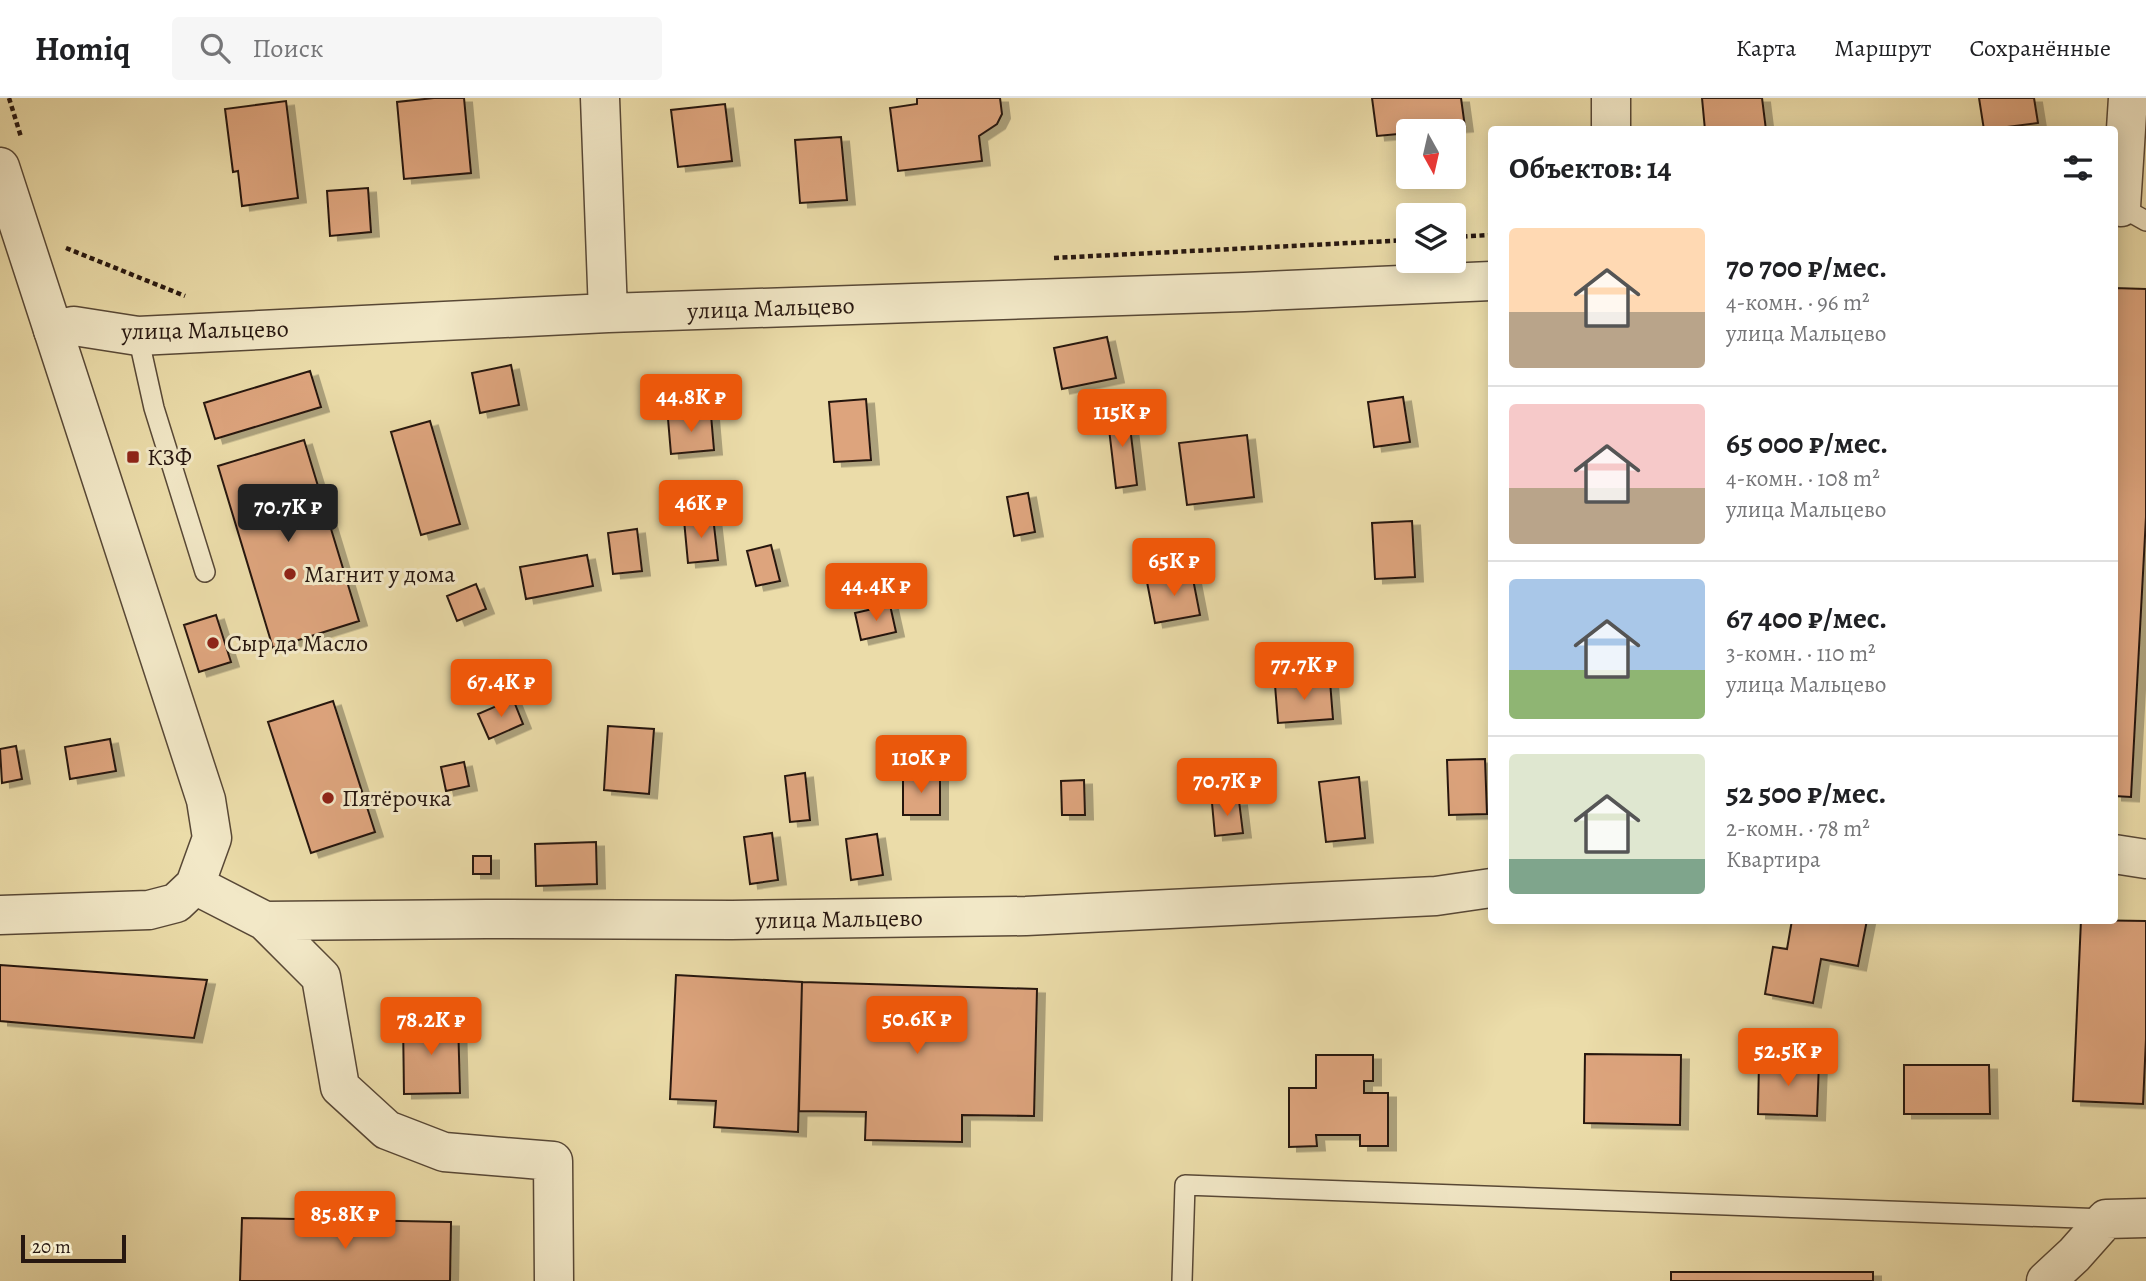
<!DOCTYPE html>
<html lang="ru">
<head>
<meta charset="utf-8">
<style>
  :root { --surface:#fff; --page:#f6f6f6; --text:#202124; --muted:#757577; --line:#e0e0e0; --accent:#ea580c }
  body { margin:0; font-family:Alegreya,serif; background:var(--page); color:var(--text); height:100vh; display:flex; flex-direction:column; font-size:26px; white-space:nowrap }
  * { box-sizing:border-box; margin:0 }
  p { font-size:23px; color:var(--muted) }
  .icon { flex:none; width:38px; height:38px; fill:none; stroke:currentColor; stroke-width:2; stroke-linecap:round; stroke-linejoin:round }
  .map { position:relative; flex:1; overflow:hidden }
  .details { position:absolute; left:1488px; top:28px; width:630px; height:798px; display:flex; flex-direction:column; background:var(--surface); border-radius:7px; box-shadow:0 4px 18px #0003 }
  .details>* { flex:none }
  .needle { width:46px; rotate:172deg }
  .tools { position:absolute; left:1396px; top:21px; display:grid; gap:14px }
  .tools a { display:grid; place-items:center; width:70px; height:70px; border-radius:7px; background:var(--surface); box-shadow:0 4px 18px #0003; font-size:35px }
  .scale { position:absolute; left:21px; bottom:18px; width:105px; box-sizing:border-box; padding-left:7px; border:4px solid #271710; border-top:0; font-size:19px; line-height:24px; white-space:nowrap; color:#271710; -webkit-text-stroke:5px #f2e8c7; paint-order:stroke }
  .price { position:absolute; translate:-50% -60px; padding:0 16px; border-radius:7px; background:var(--accent); color:#fff; font-size:23px; line-height:46px; filter:drop-shadow(0 2px 4px #0008) }
  .price::after { content:''; position:absolute; left:50%; top:42px; width:21px; height:16px; margin-left:-10px; background:inherit; clip-path:polygon(0 0,100% 0,50% 100%) }
  .price.current { background:#222; color:#fff }
  ul { padding:0; list-style:none }
  li { display:flex; align-items:center; gap:21px; height:175px; padding:0 21px }
  li+li { border-top:2px solid var(--line) }
  li span { display:grid; place-items:center; flex:none; width:196px; height:140px; border-radius:7px; color:#555 }
  li>.icon { margin-inline-start:auto }
  span .icon { width:84px; height:84px; fill:#fffc; stroke-width:1 }
  li b { font-size:30px }
  h2 { display:flex; justify-content:space-between; align-items:center; height:84px; padding:0 21px; font-size:30px }
  header { display:flex; align-items:center; gap:42px; box-sizing:border-box; height:98px; padding:0 35px; background:var(--surface); border-bottom:2px solid var(--line) }
  header strong { font-size:33px }
  nav { display:flex; gap:38px; margin-inline-start:auto; font-size:24px }
  .search { width:490px; height:63px; background:var(--page); display:flex; align-items:center; gap:18px; box-sizing:border-box; padding:0 24px; border-radius:7px; color:var(--muted); font-size:26px }
  .map>svg:first-child { display:block }
  .building { fill:#dda47d; stroke:#271710; stroke-width:2; filter:url(#shadow) }
  .lines { fill:none; stroke-linecap:round; stroke-linejoin:round }
  .service-casing { stroke:#584836; stroke-width:22 }
  .minor-casing { stroke:#584836; stroke-width:41 }
  .tertiary-casing { stroke:#584836; stroke-width:41 }
  .path { stroke:#271710; stroke-width:4.5; stroke-dasharray:5 3.5; stroke-linecap:butt }
  .service { stroke:#f2e8c7; stroke-width:19 }
  .minor { stroke:#f2e8c7; stroke-width:38 }
  .tertiary { stroke:#f2e8c7; stroke-width:38 }
  .poi-dot { fill:#8f2418; stroke:#f2e8c7; stroke-width:2.5 }
  .labels { text-anchor:middle; stroke-width:6; stroke-linejoin:round; paint-order:stroke }
  .street-label { font-size:24px; fill:#271710; stroke:#f2e8c7 }
  .poi-label { font-size:24px; fill:#271710; stroke:#f2e8c7; text-anchor:start }
</style>
</head>
<body>
<header>
<strong>Homiq</strong>
<div class="search"><svg class="icon" aria-label="search" viewBox="0 0 24 24"><circle cx="10" cy="10" r="6"/><path d="M15 15l6 6"/></svg>Поиск</div>
<nav><a>Карта</a><a>Маршрут</a><a>Сохранённые</a></nav>
</header>
<div class="map">
<svg width="2146" height="1183" viewBox="0 0 2146 1183">
  <defs>
    <filter id="shadow"><feDropShadow dx="8" dy="4.5" stdDeviation="0" flood-color="#0004"/></filter>
  </defs>
  <rect width="100%" height="100%" fill="#ebdca9"/>
  <filter id="stains"><feTurbulence type="fractalNoise" baseFrequency=".00286" numOctaves="4"/><feColorMatrix values="0 0 0 0 .2 0 0 0 0 .09 0 0 0 0 .02 0 0 0 .5 -.17"/></filter>
  <radialGradient id="worn" r=".72"><stop offset=".6" stop-color="#630" stop-opacity="0"/><stop offset="1" stop-color="#630" stop-opacity=".3"/></radialGradient>
  <path class="building" d="M434,0H464L471,75L404,81L397,4Z
    M917,0H1000L1002,16L997,26L979,38L982,63L898,73L890,10L917,6Z
    M1372,0H1461L1465,29L1409,33V35L1377,38Z
    M1702,0H1762L1766,32H1705Z
    M1979,0H2034L2038,25L1984,32Z
    M286,3L298,100L242,108L238,73L233,74L225,11Z
    M725,6L732,63L678,69L671,12Z
    M841,39L847,102L800,105L795,42Z
    M368,90L371,134L330,138L327,93Z
    M2114,190L2146,191V419L2131,699L2114,698Z
    M1107,239L1116,280L1062,291L1054,250Z
    M511,267L519,307L480,315L472,275Z
    M310,273L321,309L215,341L204,305Z
    M1403,299L1410,344L1374,349L1368,304Z
    M866,301L871,362L834,364L829,304Z
    M1128,312L1137,387L1116,390L1107,314Z
    M711,317L714,352L671,356L668,321Z
    M430,323L460,426L421,437L391,334Z
    M1247,337L1254,399L1187,407L1179,345Z
    M304,342L359,523L273,550L218,368Z
    M1028,395L1035,434L1014,438L1007,399Z
    M713,419L718,462L688,465L684,422Z
    M1412,423L1415,479L1375,481L1372,425Z
    M637,431L642,473L613,476L608,435Z
    M771,447L780,483L756,488L747,453Z
    M587,457L593,488L526,501L520,469Z
    M1192,476L1200,517L1155,525L1147,484Z
    M476,486L486,511L457,523L447,498Z
    M890,507L896,534L861,542L855,515Z
    M216,517L231,564L199,574L184,527Z
    M1330,583L1333,621L1278,625L1275,587Z
    M513,601L523,626L489,641L478,616Z
    M333,603L375,734L311,755L268,624Z
    M608,628L654,631L649,696L604,692Z
    M110,641L116,673L70,681L65,649Z
    M16,648L22,681L2,685L0,651Z
    M1485,661L1487,716L1449,717L1447,662Z
    M464,664L469,688L446,693L441,669Z
    M805,675L810,722L790,724L785,678Z
    M903,676L940,677V717H903Z
    M1359,679L1365,740L1326,744L1319,684Z
    M1084,682L1085,717H1062L1061,683Z
    M1239,703L1243,735L1215,738L1212,705Z
    M772,735L778,782L750,786L744,739Z
    M877,736L883,777L851,782L846,741Z
    M596,744L597,786L536,788L535,746Z
    M473,758H491V776H473Z
    M1792,822H1867L1858,868L1821,861L1813,905L1765,896L1773,849L1787,851Z
    M2081,822L2146,823V941L2143,1006L2073,1003Z
    M0,867L207,882L194,940L0,923Z
    M676,877L802,884L798,1034L714,1029L716,1003L670,1001Z
    M802,884L1037,891L1034,1018L962,1017V1044L865,1042L866,1014L799,1013Z
    M403,922H458L460,995L404,996Z
    M1585,956L1681,957L1680,1027L1584,1025Z
    M1316,957H1373V983H1364V995H1388V1048H1360V1037H1316L1317,1048L1289,1049V990H1316Z
    M1759,963L1819,964L1817,1018L1758,1016Z
    M1904,967H1989L1990,1016H1904Z
    M242,1120L451,1124L450,1183H240Z
    M1671,1174H1873V1183H1671Z"/>
  <g class="lines">
    <defs>
      <path id="service" d="M2121,109L2146,123
        M138,238L154,310L205,474
        M1182,1183L1185,1087L2105,1121"/>
      <path id="minor" d="M600,0L608,215
        M1611,32V0
        M2121,109L2128,0
        M53,232L74,228L138,238L608,215L1244,194L1491,183
        M2114,756L2146,761
        M195,787L265,823L486,821L732,822L1026,818L1436,798L1491,790
        M265,823L321,879L340,989L387,1032L444,1054L553,1063L554,1183
        M2046,1183L2074,1157L2106,1121L2146,1120"/>
      <path id="tertiary" d="M0,69L206,702L212,740L195,787L176,805L149,812L0,817"/>
    </defs>
    <use href="#service" class="service-casing"/>
    <use href="#minor" class="minor-casing"/>
    <use href="#tertiary" class="tertiary-casing"/>
    <path class="path" d="M9,0L21,39
      M1454,139L1491,137
      M66,150L185,198
      M1054,160L1409,142"/>
    <use href="#service" class="service"/>
    <use href="#minor" class="minor"/>
    <use href="#tertiary" class="tertiary"/>
  </g>
  <g class="poi-dot">
    <rect x="126" y="352" width="14" height="14" rx="3.5"/>
    <circle cx="290" cy="476" r="7"/>
    <circle cx="213" cy="545" r="7"/>
    <circle cx="328" cy="700" r="7"/>
  </g>
  <g class="labels">
    <g class="street-label">
      <text transform="translate(771 210) rotate(-2)" y="8">улица Мальцево</text>
      <text transform="translate(205 232) rotate(-1)" y="8">улица Мальцево</text>
      <text transform="translate(839 821) rotate(-1)" y="8">улица Мальцево</text>
    </g>
    <g class="poi-label">
      <text x="147" y="367">КЗФ</text>
      <text x="304" y="484">Магнит у дома</text>
      <text x="227" y="553">Сыр да Масло</text>
      <text x="342" y="708">Пятёрочка</text>
    </g>
  </g>
  <rect width="100%" height="100%" filter="url(#stains)"/>
  <rect width="100%" height="100%" fill="url(#worn)"/>
</svg>
<div class="tools">
<a><svg class="needle" viewBox="-14 -14 28 28"><path d="M0-13l5 13h-10z" fill="#e53935"/><path d="M0 13l5-13h-10z" fill="#757577"/></svg></a>
<a><svg class="icon" aria-label="layers" viewBox="0 0 24 24"><path d="M12 4l9 5-9 5-9-5zM3 14l9 5 9-5"/></svg></a>
</div>
<div class="scale">20 m</div>
<b class="price" style="left:691px;top:336px">44.8K ₽</b>
<b class="price" style="left:1122px;top:351px">115K ₽</b>
<b class="price" style="left:701px;top:442px">46K ₽</b>
<b class="price current" style="left:288px;top:446px">70.7K ₽</b>
<b class="price" style="left:1174px;top:500px">65K ₽</b>
<b class="price" style="left:876px;top:525px">44.4K ₽</b>
<b class="price" style="left:1304px;top:604px">77.7K ₽</b>
<b class="price" style="left:501px;top:621px">67.4K ₽</b>
<b class="price" style="left:921px;top:697px">110K ₽</b>
<b class="price" style="left:1227px;top:720px">70.7K ₽</b>
<b class="price" style="left:917px;top:958px">50.6K ₽</b>
<b class="price" style="left:431px;top:959px">78.2K ₽</b>
<b class="price" style="left:1788px;top:990px">52.5K ₽</b>
<b class="price" style="left:345px;top:1153px">85.8K ₽</b>
<section class="details">
<h2>Объектов: 14<svg class="icon" aria-label="filters" viewBox="0 0 24 24"><path d="M4 7h16M4 17h16"/><circle cx="9" cy="7" r="2"/><circle cx="15" cy="17" r="2"/></svg></h2>
<ul>
<li><span style="background:linear-gradient(#ffd9b3 60%,#b9a48a 0)"><svg class="icon" aria-label="home" viewBox="0 0 24 24"><path d="M3 11l9-7 9 7M6 9v11h12V9"/></svg></span><div><b>70 700 ₽/мес.</b><p>4-комн. · 96 m²</p><p>улица Мальцево</p></div></li>
<li><span style="background:linear-gradient(#f6c9c9 60%,#b9a48a 0)"><svg class="icon" aria-label="home" viewBox="0 0 24 24"><path d="M3 11l9-7 9 7M6 9v11h12V9"/></svg></span><div><b>65 000 ₽/мес.</b><p>4-комн. · 108 m²</p><p>улица Мальцево</p></div></li>
<li><span style="background:linear-gradient(#a9c7e8 65%,#8fb573 0)"><svg class="icon" aria-label="home" viewBox="0 0 24 24"><path d="M3 11l9-7 9 7M6 9v11h12V9"/></svg></span><div><b>67 400 ₽/мес.</b><p>3-комн. · 110 m²</p><p>улица Мальцево</p></div></li>
<li><span style="background:linear-gradient(#dfe7d0 75%,#7fa58c 0)"><svg class="icon" aria-label="home" viewBox="0 0 24 24"><path d="M3 11l9-7 9 7M6 9v11h12V9"/></svg></span><div><b>52 500 ₽/мес.</b><p>2-комн. · 78 m²</p><p>Квартира</p></div></li>
</ul>
</section>
</div>
</body>
</html>
